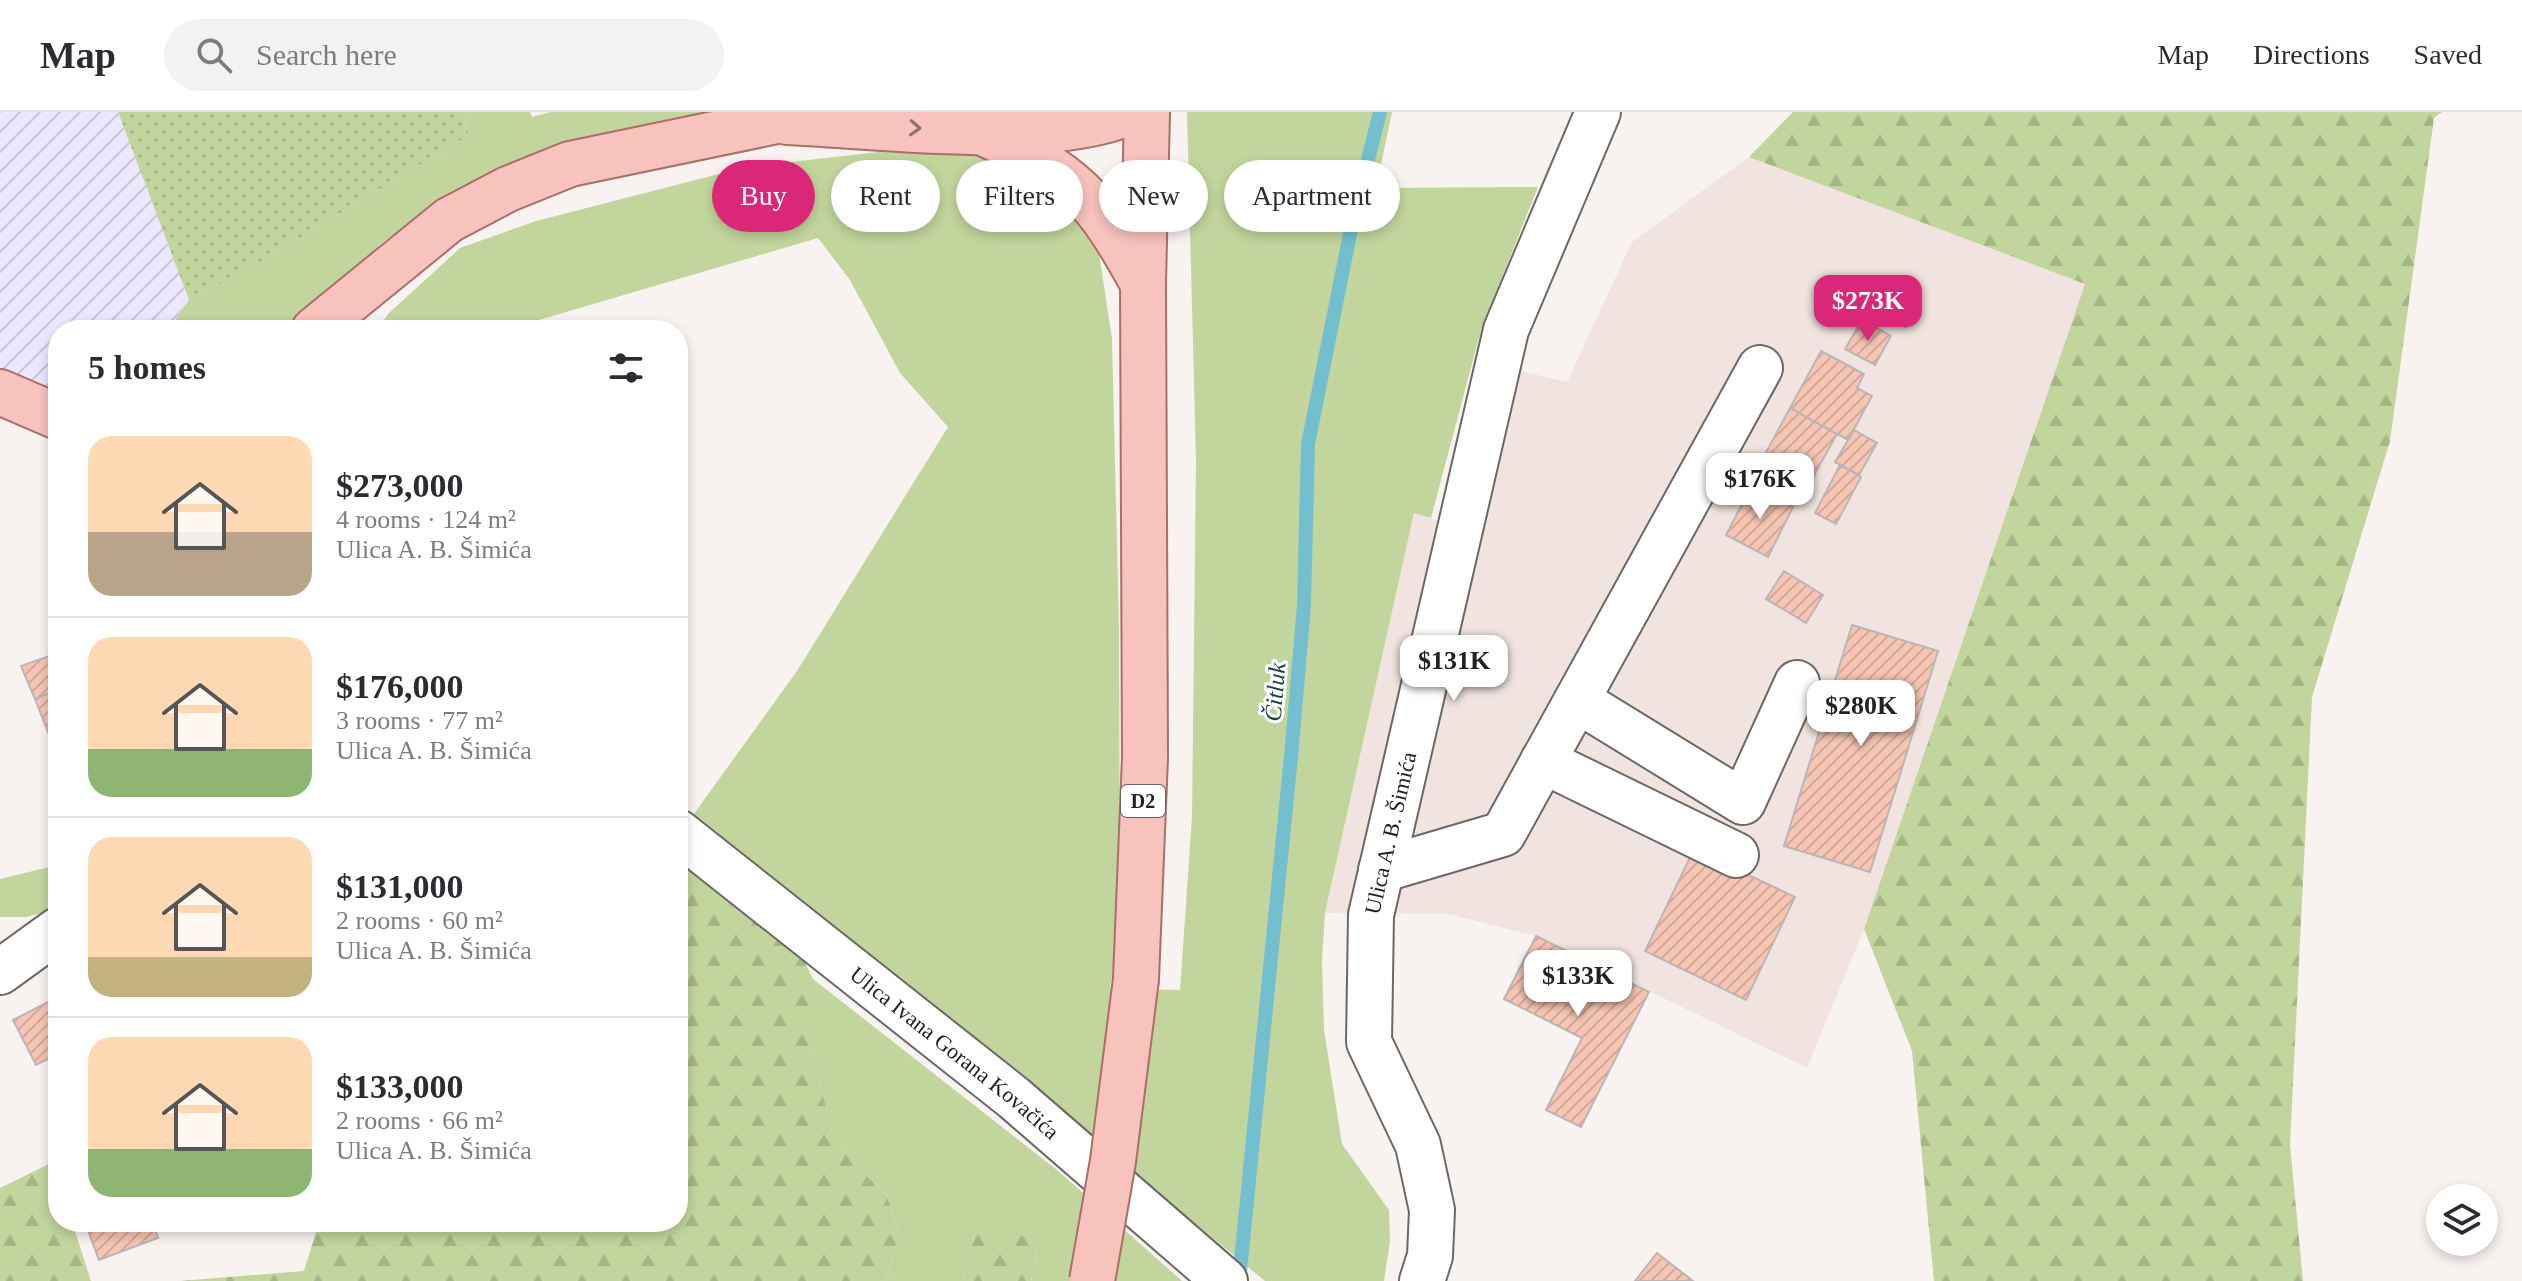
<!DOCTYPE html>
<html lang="en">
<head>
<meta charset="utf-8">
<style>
  :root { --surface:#fff; --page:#f2f2f3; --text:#2b2b33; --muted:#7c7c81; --line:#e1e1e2; --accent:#db2777 }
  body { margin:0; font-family:"Times New Roman",serif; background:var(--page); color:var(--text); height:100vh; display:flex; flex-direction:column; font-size:30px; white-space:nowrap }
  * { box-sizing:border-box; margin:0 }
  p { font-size:26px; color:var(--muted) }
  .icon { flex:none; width:44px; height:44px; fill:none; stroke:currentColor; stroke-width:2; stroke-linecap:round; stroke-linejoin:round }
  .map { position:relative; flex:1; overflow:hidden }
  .drawer { position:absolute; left:48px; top:208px; width:640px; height:912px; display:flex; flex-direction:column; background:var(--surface); border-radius:32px; box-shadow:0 4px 12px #0003 }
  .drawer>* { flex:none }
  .top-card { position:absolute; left:712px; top:48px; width:760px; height:72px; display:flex; gap:16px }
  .buttons { position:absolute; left:2426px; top:1072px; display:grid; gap:16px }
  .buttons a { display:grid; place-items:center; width:72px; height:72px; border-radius:50%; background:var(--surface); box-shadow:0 4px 12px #0003; font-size:40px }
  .price { position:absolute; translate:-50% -68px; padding:0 18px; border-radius:16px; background:#fff; color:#222; font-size:26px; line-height:52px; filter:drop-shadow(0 2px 4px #0008) }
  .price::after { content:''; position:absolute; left:50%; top:48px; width:24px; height:18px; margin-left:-12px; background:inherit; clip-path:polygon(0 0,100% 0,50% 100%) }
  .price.on { background:var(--accent); color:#fff }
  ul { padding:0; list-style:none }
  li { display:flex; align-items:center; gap:24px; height:200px; padding:0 40px }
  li+li { border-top:2px solid var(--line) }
  li span { display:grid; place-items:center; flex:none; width:224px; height:160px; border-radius:24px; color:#555 }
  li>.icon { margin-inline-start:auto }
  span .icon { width:96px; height:96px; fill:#fffc; stroke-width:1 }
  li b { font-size:34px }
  h2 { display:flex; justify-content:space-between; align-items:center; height:96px; padding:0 40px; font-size:34px }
  .tag { padding:0 28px; border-radius:36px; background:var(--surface); box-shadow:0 4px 12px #0003; font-size:28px; line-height:72px }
  .tag.on { background:var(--accent); color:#fff }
  header { display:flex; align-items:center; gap:48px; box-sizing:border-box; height:112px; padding:0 40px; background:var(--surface); border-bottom:2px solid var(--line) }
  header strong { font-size:38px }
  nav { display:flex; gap:44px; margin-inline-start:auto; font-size:28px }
  .search { width:560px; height:72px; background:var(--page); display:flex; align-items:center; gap:20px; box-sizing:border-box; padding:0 28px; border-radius:44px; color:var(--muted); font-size:30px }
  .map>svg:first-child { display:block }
  .built { fill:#f1e4e0 }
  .industrial { fill:url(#industrial-furrows) }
  .grass { fill:#c2d59c }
  .forest { fill:url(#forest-firs) }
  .garden { fill:url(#garden-dots) }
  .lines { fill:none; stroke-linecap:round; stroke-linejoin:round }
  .stream { stroke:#73bfcf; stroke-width:14 }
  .building { fill:url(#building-hatch); stroke:#bbb6b5; stroke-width:2 }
  .minor-casing { stroke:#6c6866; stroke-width:48 }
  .major-casing { stroke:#aa6f69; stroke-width:48 }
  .minor { stroke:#fff; stroke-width:44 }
  .major { stroke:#f8c2bd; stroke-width:44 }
  .major-bridge-casing { stroke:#aa6f69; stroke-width:48; stroke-linecap:butt }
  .major-bridge { stroke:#f8c2bd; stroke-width:44 }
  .oneway { stroke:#8d716e }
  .labels { text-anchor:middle; stroke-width:6; stroke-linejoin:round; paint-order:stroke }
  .shield { fill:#fff; stroke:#646362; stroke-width:2 }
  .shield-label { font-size:20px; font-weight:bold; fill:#22201f }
  .street-label { font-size:22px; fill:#22201f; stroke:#fff }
  .water-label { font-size:24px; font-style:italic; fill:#193e45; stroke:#fff }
</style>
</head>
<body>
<header>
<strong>Map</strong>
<div class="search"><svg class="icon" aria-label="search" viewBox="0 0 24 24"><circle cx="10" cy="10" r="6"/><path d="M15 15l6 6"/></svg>Search here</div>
<nav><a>Map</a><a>Directions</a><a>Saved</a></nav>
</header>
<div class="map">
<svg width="2522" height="1169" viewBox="0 0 2522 1169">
  <defs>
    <pattern id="industrial-furrows" width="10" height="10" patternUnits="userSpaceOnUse" patternTransform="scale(2)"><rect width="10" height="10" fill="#ebe7fd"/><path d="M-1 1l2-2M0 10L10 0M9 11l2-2" fill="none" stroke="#c9c6d8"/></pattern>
    <pattern id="forest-firs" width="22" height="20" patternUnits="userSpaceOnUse" patternTransform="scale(2)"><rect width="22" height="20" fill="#c2d59c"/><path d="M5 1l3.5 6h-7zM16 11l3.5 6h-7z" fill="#a6b786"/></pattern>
    <pattern id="garden-dots" width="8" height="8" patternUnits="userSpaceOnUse" patternTransform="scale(2)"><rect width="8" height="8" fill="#c2d59c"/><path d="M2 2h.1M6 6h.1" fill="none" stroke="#a6b786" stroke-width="1.8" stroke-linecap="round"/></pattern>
    <pattern id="building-hatch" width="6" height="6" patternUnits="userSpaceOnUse" patternTransform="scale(2)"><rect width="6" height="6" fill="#f7c5b3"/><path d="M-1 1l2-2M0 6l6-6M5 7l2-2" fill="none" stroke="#d3a99a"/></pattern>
  </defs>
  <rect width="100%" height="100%" fill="#f8f3f1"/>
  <path class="built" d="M1749,45L2085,172L1864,817L1807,956L1536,824L1449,802L1325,801L1414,401L1474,420L1517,258L1567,270L1632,130Z"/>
  <path class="industrial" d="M0,0H118L189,188L168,218H58V282L0,264Z"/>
  <path class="grass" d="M462,0H530L532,5L551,0H727L446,85L383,130L292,218H168L189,188L250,156L469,23Z
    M1187,0H1392L1376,76L1538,75L1481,218L1431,406L1414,401L1325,801L1322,848L1324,918L1342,1032L1389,1098L1390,1129L1384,1169H1265L946,906L691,706L797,559L948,315L900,261L850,168L818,126L505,218H377L388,202L460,136L536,109L746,55L896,38L978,39L1024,53L1076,101L1099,141L1112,227L1119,514L1120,813L1110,876L1180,878L1192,705L1196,349Z
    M58,753V797L26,805H0V767Z
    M813,867L1057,1058L1182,1169H1031L1037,1137L974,1124L963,1169H886L899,1121L886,1081L862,1060L833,1025L813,943Z"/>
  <path class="forest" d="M1793,0H2442L2434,6L2390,329L2312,585L2290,1033L2303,1169H1934L1912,939L1864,817L2085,172L1749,45Z
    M678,747L800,840L813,867V943L833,1024L862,1060L886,1081L899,1121L886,1169H180L304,1159L319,1110H678Z
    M53,1050L58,1066V1110H72L91,1169H0V1076Z
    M999,1115L1020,1122L1037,1137L1031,1169H963L974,1124Z"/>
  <path class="garden" d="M118,0H462L469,23L250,156L189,188Z"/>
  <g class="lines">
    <path class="stream" d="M1239,1169L1292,634L1304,493L1308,332L1353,107L1380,0"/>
  </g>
  <path class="building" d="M1897,196L1911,203L1905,215L1891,209Z
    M1862,208L1891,224L1875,253L1845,237Z
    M1821,239L1864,262L1857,276L1872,284L1848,328L1790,296Z
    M1790,296L1837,322L1802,385L1756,359Z
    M1854,318L1877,331L1859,363L1835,350Z
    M1840,353L1861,365L1836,412L1815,401Z
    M1752,373L1793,395L1768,445L1726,423Z
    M1784,459L1823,483L1806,511L1766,487Z
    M1852,513L1938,539L1870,760L1784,734Z
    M58,541V578L35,587L21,554Z
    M58,578V628L52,630L35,587Z
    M1694,737L1795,785L1746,888L1645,839Z
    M1536,824L1649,880L1581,1015L1546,998L1582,926L1504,887Z
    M58,885V942L36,953L13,908Z
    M85,1110H153L158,1126L99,1148Z
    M1657,1141L1693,1169H1635Z"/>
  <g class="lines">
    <defs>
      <g id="minor">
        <path d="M1577,588L1743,690L1797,571"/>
        <path d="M1543,649L1736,743"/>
        <path id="s1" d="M678,720L1014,986L1225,1169"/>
        <path d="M1381,758L1503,722L1760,256"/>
        <path d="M0,860L58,818"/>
        <path id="s2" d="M1422,1169L1430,1144L1432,1098L1418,1033L1369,930L1371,803L1506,218L1598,0"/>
      </g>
      <path id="major" d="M787,10C879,14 1048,36 1130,0
        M985,22C1075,62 1095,85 1142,170
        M314,218L449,108L508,77L570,52L820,0
        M0,280L58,305
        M1136,867L1145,645L1143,172L1147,0"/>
    </defs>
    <use href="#minor" class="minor-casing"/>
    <use href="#major" class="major-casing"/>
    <use href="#minor" class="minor"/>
    <use href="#major" class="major"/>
    <defs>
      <path id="major-bridge" d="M1092,1169L1113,1049L1136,867"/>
    </defs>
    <use href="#major-bridge" class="major-bridge-casing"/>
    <use href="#major-bridge" class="major-bridge"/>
  </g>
  <defs><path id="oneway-chevron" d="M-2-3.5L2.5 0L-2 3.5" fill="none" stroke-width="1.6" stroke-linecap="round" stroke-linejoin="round" transform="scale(2)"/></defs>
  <use class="oneway" href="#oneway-chevron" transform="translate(915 16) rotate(3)"/>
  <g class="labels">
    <rect class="shield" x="1121" y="673" width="44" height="32" rx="6"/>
    <g class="shield-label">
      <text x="1143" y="696">D2</text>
    </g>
    <g class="street-label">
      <text dy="8" stroke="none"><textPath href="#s2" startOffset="464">Ulica A. B. Šimića</textPath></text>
      <text dy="8" stroke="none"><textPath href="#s1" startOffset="354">Ulica Ivana Gorana Kovačića</textPath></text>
    </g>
    <g class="water-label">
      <text transform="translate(1275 580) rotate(-85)" y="8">Čitluk</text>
    </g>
  </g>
</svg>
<div class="buttons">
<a><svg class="icon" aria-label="layers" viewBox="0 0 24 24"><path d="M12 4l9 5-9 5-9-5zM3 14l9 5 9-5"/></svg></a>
</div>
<b class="price on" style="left:1868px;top:231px">$273K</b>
<b class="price" style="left:1760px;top:409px">$176K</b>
<b class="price" style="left:1454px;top:591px">$131K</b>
<b class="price" style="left:1861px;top:636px">$280K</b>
<b class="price" style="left:1578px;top:906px">$133K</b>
<div class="top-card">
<a class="tag on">Buy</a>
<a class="tag">Rent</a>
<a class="tag">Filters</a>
<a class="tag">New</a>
<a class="tag">Apartment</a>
</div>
<section class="drawer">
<h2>5 homes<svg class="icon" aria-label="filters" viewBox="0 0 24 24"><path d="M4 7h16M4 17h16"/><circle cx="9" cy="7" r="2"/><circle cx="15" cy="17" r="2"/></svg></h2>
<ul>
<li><span style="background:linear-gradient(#ffd9b3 60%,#b9a48a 0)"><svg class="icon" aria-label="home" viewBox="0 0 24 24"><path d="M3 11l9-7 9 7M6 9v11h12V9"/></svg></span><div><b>$273,000</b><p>4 rooms · 124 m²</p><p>Ulica A. B. Šimića</p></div></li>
<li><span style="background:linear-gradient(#ffd9b3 70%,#8fb573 0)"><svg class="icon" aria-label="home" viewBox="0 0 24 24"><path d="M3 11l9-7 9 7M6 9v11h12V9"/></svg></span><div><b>$176,000</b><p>3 rooms · 77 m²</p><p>Ulica A. B. Šimića</p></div></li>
<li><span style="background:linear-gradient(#ffd9b3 75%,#c2b280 0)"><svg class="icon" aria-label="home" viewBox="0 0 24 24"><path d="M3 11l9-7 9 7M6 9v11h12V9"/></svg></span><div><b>$131,000</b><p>2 rooms · 60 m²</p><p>Ulica A. B. Šimića</p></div></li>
<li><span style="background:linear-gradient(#ffd9b3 70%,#8fb573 0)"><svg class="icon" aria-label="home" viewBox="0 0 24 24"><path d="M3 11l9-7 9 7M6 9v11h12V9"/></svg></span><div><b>$133,000</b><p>2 rooms · 66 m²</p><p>Ulica A. B. Šimića</p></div></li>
</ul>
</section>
</div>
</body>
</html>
